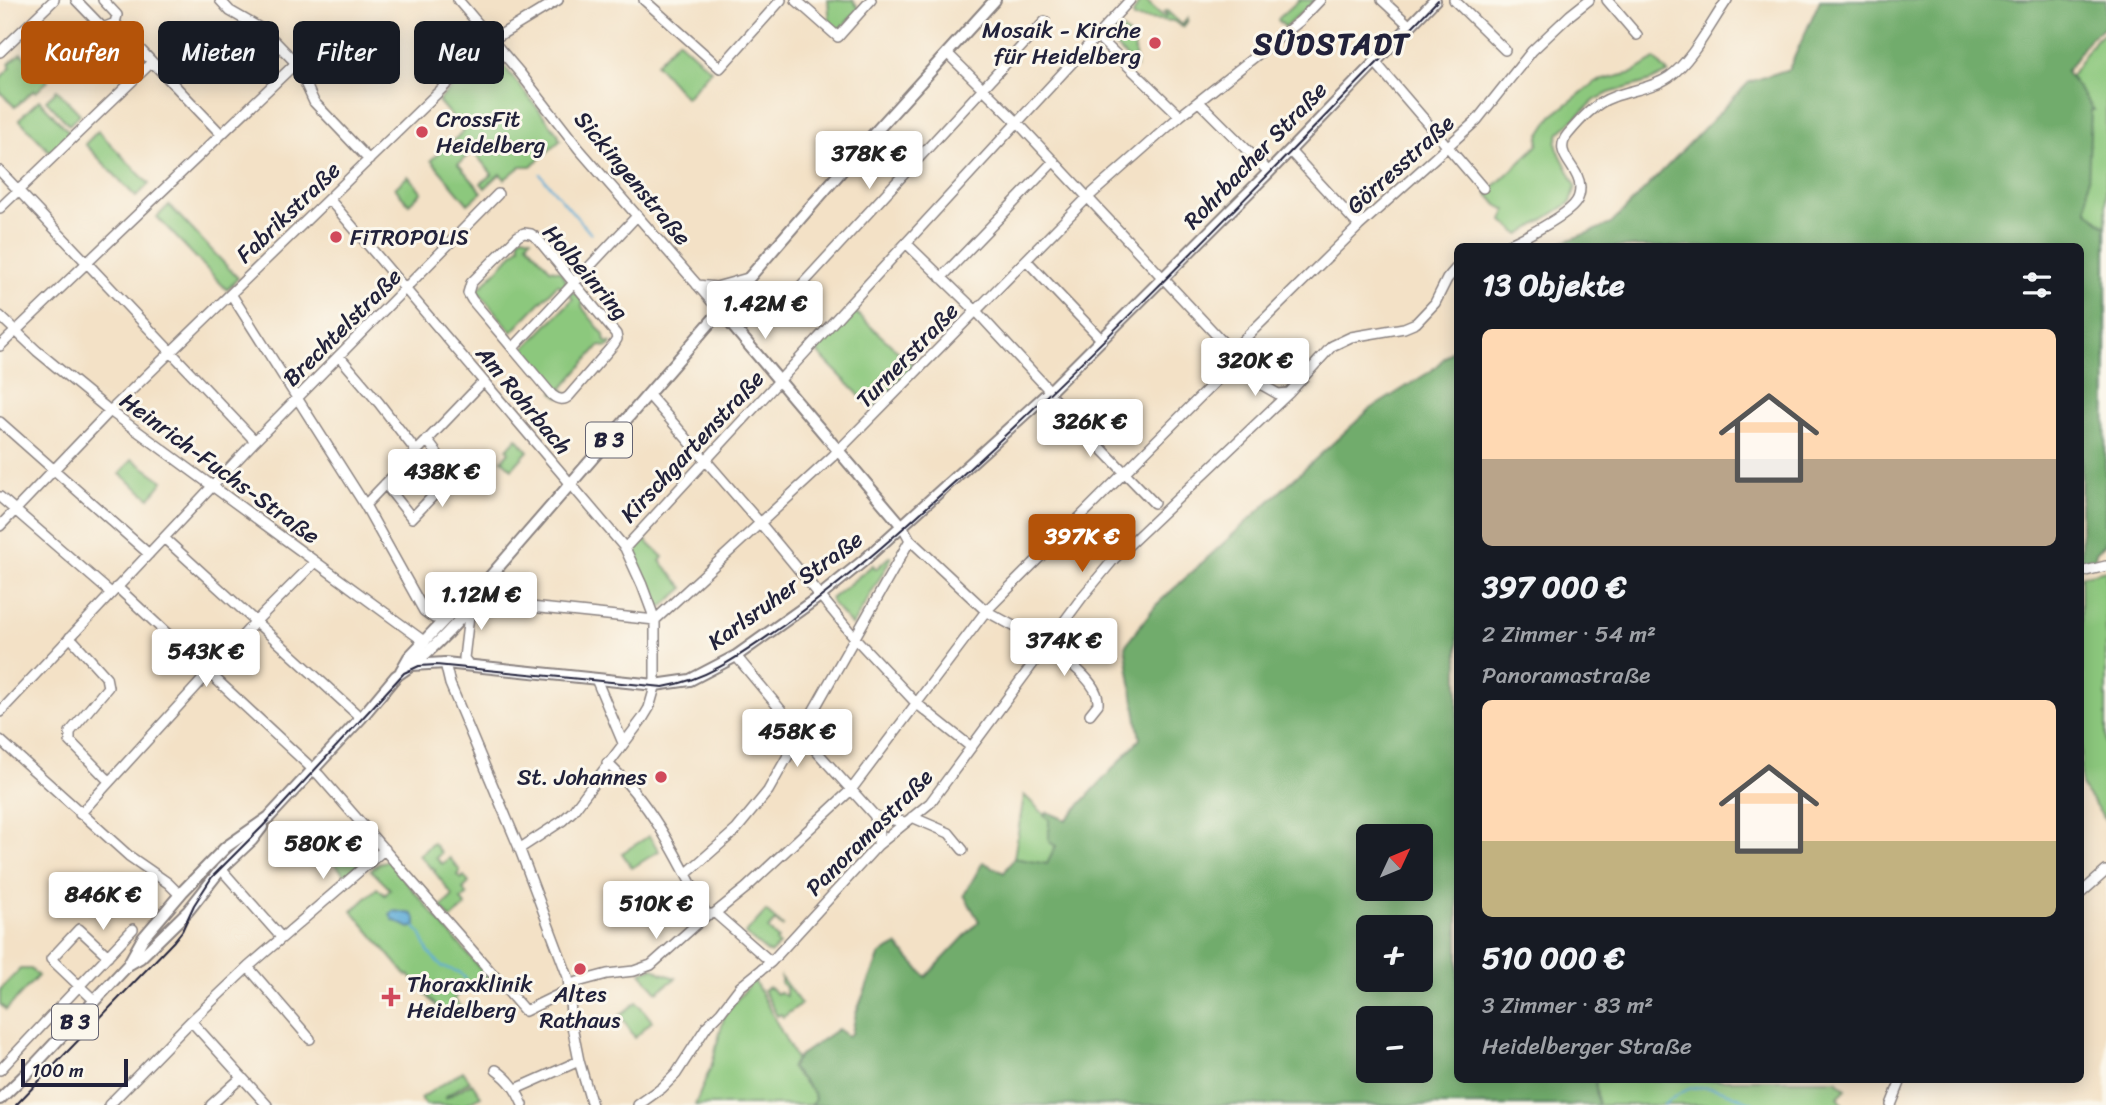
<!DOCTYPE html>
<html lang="de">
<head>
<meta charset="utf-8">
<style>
  :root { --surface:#171b24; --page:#20242c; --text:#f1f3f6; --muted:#9ea1a6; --accent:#b45309 }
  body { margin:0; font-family:Sriracha,sans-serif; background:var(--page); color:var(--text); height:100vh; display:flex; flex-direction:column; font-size:26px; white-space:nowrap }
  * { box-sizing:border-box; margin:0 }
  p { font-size:23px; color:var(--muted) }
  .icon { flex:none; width:38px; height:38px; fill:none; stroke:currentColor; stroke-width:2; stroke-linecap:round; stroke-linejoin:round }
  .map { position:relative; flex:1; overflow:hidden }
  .side { position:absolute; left:1454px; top:243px; width:630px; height:840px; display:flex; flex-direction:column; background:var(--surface); border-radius:10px; box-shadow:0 4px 18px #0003 }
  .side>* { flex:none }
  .top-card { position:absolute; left:21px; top:21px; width:665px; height:63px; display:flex; gap:14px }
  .needle { width:46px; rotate:46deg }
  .fabs { position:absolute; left:1356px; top:824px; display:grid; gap:14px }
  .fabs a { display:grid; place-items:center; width:77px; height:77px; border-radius:10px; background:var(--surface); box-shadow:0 4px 18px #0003; font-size:35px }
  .scale { position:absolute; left:21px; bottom:18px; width:107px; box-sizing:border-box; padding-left:7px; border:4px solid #22223b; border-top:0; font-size:19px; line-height:24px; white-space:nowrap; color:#22223b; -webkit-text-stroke:5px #fbf7ec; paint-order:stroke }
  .price { position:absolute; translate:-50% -60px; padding:0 16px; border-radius:7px; background:#fff; color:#222; font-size:23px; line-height:46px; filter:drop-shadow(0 2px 4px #0008) }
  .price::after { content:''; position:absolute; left:50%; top:42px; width:21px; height:16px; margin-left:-10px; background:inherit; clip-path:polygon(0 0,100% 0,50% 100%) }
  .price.on { background:var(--accent); color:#fff }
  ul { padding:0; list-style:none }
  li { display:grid; align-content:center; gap:14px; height:371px; padding:0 28px }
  li span { display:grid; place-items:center; height:217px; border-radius:10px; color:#555 }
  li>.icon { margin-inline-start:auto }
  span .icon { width:126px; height:126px; fill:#fffc; stroke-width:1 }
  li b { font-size:30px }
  h2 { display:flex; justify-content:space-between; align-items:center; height:84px; padding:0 28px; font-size:30px }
  .pill { padding:0 24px; border-radius:10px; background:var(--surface); box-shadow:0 4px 18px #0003; font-size:24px; line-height:63px }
  .pill.on { background:var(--accent); color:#fff }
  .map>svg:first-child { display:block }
  .green { fill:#8cc87d; stroke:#57755c; stroke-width:2 }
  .forest { fill:#71ac6c; stroke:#4a6754; stroke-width:2; fill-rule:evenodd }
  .water { fill:#5eacd7; stroke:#406789; stroke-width:2 }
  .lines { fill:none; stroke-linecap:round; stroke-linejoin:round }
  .stream { stroke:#5eacd7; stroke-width:2 }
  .minor-casing { stroke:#8a8280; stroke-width:12 }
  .major-casing { stroke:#8a8280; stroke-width:14 }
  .minor { stroke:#fff; stroke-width:9 }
  .major { stroke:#fff; stroke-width:10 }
  .tram { stroke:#22223b; stroke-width:2 }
  .poi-dot { fill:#d1495b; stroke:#fbf7ec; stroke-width:2.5 }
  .labels { text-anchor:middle; stroke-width:6; stroke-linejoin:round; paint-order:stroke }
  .shield { fill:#fbf7ec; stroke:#636270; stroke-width:2 }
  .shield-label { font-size:21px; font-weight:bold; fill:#22223b }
  .poi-label { font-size:23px; fill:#22223b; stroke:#fbf7ec; text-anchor:start }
  .street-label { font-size:23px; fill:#22223b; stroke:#fbf7ec }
  .district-label { font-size:30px; font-weight:bold; letter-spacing:2px; fill:#22223b; stroke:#fbf7ec }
</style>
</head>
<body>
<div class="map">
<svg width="2106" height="1105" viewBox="0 0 2106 1105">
  <rect width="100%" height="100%" fill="#fbf7ec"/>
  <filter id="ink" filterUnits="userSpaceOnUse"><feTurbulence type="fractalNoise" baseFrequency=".0143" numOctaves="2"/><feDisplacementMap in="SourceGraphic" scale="14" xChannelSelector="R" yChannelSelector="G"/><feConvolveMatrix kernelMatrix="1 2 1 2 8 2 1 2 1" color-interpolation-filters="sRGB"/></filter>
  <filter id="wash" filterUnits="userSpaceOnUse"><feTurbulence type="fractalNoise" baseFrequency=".00686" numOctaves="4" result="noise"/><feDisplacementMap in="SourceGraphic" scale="28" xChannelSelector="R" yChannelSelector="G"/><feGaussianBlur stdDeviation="1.57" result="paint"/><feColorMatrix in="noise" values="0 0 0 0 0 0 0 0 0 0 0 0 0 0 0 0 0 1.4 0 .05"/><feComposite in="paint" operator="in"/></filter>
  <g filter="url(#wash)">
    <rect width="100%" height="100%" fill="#f3e1c6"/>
    <path class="green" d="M828,0H853L859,9L840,29H834L830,24Z
      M1140,0H1145L1164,17L1167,15L1164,12L1167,11L1182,25L1188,18V21L1183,27L1173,21L1134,18L1133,14Z
      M1299,0H1315L1285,27L1278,20L1279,18Z
      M1117,25L1134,40L1136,67L1106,37Z
      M2106,33V358L2081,247H2023L2091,110L2093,109L2070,77L2095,40Z
      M678,40L711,70L686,98L656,64Z
      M491,50L559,135L558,137L561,140L531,166H521L505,179L500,174L485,188L481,183L492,174L473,151L458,164L482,192L468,204L431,160L464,131L438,101Z
      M21,53L48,81L36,92L34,90L15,107L0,92V78L11,67L9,64Z
      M1655,59L1668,73L1651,81L1609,93L1595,100L1559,133L1556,143L1558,150L1576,186L1571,202L1520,235L1503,221L1506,210L1497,205L1487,193L1538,145L1539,136L1552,116L1595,82L1632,73Z
      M57,90L80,114L69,125L46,100Z
      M39,100L71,134L51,153L19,119Z
      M98,131L149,184L136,197L85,144Z
      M408,176L422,192L409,204L395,188Z
      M169,205L238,278L227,290L157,217Z
      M523,236L531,238L527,243L550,269L560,271L567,283L563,288L558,284L512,332L480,294L474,298L471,289L474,286L481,287L520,246L519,238Z
      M571,292L578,294L583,301L582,307L604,335L605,342L611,343L608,347L599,346L562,389L567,393L560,397L553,392L557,388L524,349L573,299L569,294Z
      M854,311L915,367L874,410L816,351Z
      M517,438L528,451L512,469L502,460L509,452L507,449Z
      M132,459L163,481L150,498L120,474Z
      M642,537L663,557L660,561L684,588L662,607L656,606L630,549Z
      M890,556L892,557L852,626L832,603L831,599L873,565L876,569Z
      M2106,570V821L2081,786V576Z
      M1024,795L1049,819V842L1056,846L1047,865L1014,858Z
      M332,828L341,838L345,836L349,840L352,838L353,839L363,831L378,848L346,876L316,843Z
      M649,836L659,851L632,868L622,853Z
      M433,843L441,853L436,858L442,864L450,858L460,871L457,875L461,879L464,876L469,883L463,889L467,895L461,900L466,906L451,919L441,907L453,896L434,871L435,870L432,867L431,868L419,855Z
      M386,861H388L490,980L479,990L472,983L454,998L460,1006L447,1018L409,975L407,976L352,911L377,888L385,895L390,889L371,870L379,863Z
      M766,911L783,926L782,927L775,921L768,929L778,939L776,942L779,945L770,954L745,934Z
      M654,968L661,973L676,978L657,992L641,973Z
      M20,969H31L38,976L6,1010L0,1004V990Z
      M781,977L801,1004L783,1017L781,1014L777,1016L763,990L769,987L777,994L779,992L786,996V988L781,983Z
      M754,980L796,1059L791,1068L814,1094L815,1100L811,1105H695L712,1064L725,1013Z
      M637,1002L652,1021L635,1038L620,1015Z
      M463,1071L470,1081L446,1096V1098L472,1083L481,1096L464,1105H426L421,1098Z
      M1595,1080H1837L1846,1089L1838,1097L1843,1105H1598Z"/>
    <path class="forest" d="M1820,0H2106V27L2091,37L2066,72L2094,110H2091L2087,210L2106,227L2105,544L2096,552L2094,563L2081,567V247H1557L1561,243L1611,224L1749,82L1789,69Z
      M1458,345V1080H1595L1598,1105H811L815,1100L814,1093L791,1068L799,1056L838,1029L848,1036L852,1033L856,1013L880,954L897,945L926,977L979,921L964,895L983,862L1004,873L1014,858L1047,864L1056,846L1049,842V819L1044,815L1047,812L1066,820L1140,739L1125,646L1156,605L1369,410L1431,371ZM1368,836H1421V889H1368ZM1368,928H1421V980H1368ZM1368,1018H1421V1071H1368Z"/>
    <path class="water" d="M394,911L412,914L416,919V926L410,928L393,920L390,914Z"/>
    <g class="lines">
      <path class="stream" d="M540,174L591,234
        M415,927L420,933L429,953L443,967L459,972L466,979
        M1663,1105C1672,1099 1681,1091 1692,1088C1714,1084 1737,1096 1756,1105"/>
    </g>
  </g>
  <g filter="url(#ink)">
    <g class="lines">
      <defs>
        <path id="minor" d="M76,0L103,28L115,23
          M103,0L117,15L115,23L221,134
          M220,0L230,11L265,31L296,63L314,102L369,160
          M458,0L520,73L579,149L720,311
          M644,0L720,68L781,0
          M796,0L838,37L871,0
          M1382,0L1410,26
          M1454,0L1505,50
          M1607,0L1637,35
          M1097,36L1180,116
          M0,52L54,0
          M947,53L1017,122L1264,386L1278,394L1289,393
          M1375,62L1483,188
          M1199,102L1269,172
          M1290,151L1359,226
          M0,171L255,441
          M329,199L625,548L642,585L655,620V687L649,708L643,718L573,811L562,821L519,849
          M0,208L152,62
          M524,233L531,234L537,238L616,334L617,339L614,344L569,396C564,401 558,400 552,395L472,300L468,293L471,283L518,236Z
          M906,243L976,311L1050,391
          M1503,247C1520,240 1567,216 1576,202C1579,198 1580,192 1580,187C1580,167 1551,154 1568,134C1580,120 1595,103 1613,97C1631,90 1653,88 1669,77C1692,61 1711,23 1727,0
          M1026,260L1102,340
          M941,278L1054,161
          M697,285L716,287L748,278
          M231,294L365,505L424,611L434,618L446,619
          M775,314L1045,21
          M0,316L37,351L110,411L425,642
          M0,346L296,63
          M513,348L636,217
          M1231,352L1359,226L1477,120L1532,51L1570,15L1589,0
          M339,356L379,403L416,451
          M1048,393L1154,503
          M648,394L761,524L855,638L916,703L971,747
          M0,422L149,554
          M385,484L412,518L452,476L451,472L427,440
          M0,497L111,593
          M365,505L483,382
          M0,526L110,411L492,40L558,0
          M903,527L910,540L986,611L1039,640
          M164,538L361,718
          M625,548L1130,0
          M2081,572L2106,566
          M488,579L521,606L655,620L833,456L1087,198L1180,116L1300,21L1320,0
          M117,587L319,775L525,1011L570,989
          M70,637L106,677L108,687L70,732V741L109,781
          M1047,645C1063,658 1100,682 1098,704L1090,714
          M736,656L800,733L874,815L882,818L905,822
          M445,663L450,684L520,850L568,977L572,1026L579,1061L592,1105
          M469,665L464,658L470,607
          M596,679L623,743
          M0,712L255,441L498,194
          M0,740L129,856L168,883L180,895
          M607,763C652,803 680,862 707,915
          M80,814L256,621L315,562
          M874,815L879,828L878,845
          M912,817L949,833L963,850
          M221,869L281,937
          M686,874L736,830L768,791L910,540
          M2081,893L2106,871
          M715,913L771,962
          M248,967L310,1039
          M570,984L607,974L634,971L651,965L707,915L715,913L746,888L851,790L986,611L1238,359
          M95,1001L51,959L79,929L108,956
          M191,1021L267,1105
          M0,1070L133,929
          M496,1070C510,1080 516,1089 523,1105
          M516,1089L579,1061
          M109,1105L191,1021L248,967L385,849
          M211,1105L242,1077
          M638,1105L662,1088L676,1074L707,1026L721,1012L740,987L771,962L878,845L930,803L1083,596L1114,559L1289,393L1332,346L1351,337L1404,328L1416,323L1435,303L1447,279L1458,266
          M1891,1105L1901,1080"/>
        <path id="major" d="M720,311L903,527
          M415,663C441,641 467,615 485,584
          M401,671L409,657L470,593L488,579L871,137L995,0
          M128,965L140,958L188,911L221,869L252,840L262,827
          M0,1099L27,1073L128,965L143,938L183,891L226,847L269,817L361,718L396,676L412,665L445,663L655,685L690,680L736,656L820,596L862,562L1048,393L1269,172L1435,0"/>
      </defs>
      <use href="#minor" class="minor-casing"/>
      <use href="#major" class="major-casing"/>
      <use href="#minor" class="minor"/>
      <use href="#major" class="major"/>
      <path class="tram" d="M16,1105L174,941L182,931L194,905L212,877L263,826L404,673L419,666L436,665L663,687C709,680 746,651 784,625C846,580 902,530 958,479C1089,359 1212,233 1335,106C1369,71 1404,36 1438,0"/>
    </g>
  </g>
  <g class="poi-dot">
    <circle cx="1155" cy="43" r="7"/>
    <circle cx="422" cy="132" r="7"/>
    <circle cx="336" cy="237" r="7"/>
    <circle cx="661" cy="777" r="7"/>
    <circle cx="580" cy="969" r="7"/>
    <path d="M387.5 986.5h7v7h7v7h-7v7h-7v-7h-7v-7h7z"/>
  </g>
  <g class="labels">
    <g class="shield">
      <rect x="586" y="422.5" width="46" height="35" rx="5"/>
      <rect x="52" y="1004.5" width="46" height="35" rx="5"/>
    </g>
    <g class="shield-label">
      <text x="609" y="447">B 3</text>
      <text x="75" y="1029">B 3</text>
    </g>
    <g class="poi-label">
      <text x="1141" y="38" text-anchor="end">Mosaik - Kirche<tspan x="1141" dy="26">für Heidelberg</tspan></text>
      <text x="436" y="127">CrossFit<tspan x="436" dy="26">Heidelberg</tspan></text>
      <text x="350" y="245">FiTROPOLIS</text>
      <text x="647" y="785" text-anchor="end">St. Johannes</text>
      <text x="407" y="992">Thoraxklinik<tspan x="407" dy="26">Heidelberg</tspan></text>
      <text x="580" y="1002" text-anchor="middle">Altes<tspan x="580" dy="26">Rathaus</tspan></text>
    </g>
    <g class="street-label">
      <text transform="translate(1255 155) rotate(-46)" y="8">Rohrbacher Straße</text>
      <text transform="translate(1400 164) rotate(-42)" y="8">Görresstraße</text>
      <text transform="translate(633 178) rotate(50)" y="8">Sickingenstraße</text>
      <text transform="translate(288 212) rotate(-44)" y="8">Fabrikstraße</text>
      <text transform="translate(586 272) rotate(49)" y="8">Holbeinring</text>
      <text transform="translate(342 327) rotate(-45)" y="8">Brechtelstraße</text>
      <text transform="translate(907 355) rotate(-46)" y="8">Turnerstraße</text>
      <text transform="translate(524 400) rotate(50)" y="8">Am Rohrbach</text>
      <text transform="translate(692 446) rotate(-47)" y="8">Kirschgartenstraße</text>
      <text transform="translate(220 468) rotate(36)" y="8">Heinrich-Fuchs-Straße</text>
      <text transform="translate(785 590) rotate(-36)" y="8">Karlsruher Straße</text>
      <text transform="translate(869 832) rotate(-45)" y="8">Panoramastraße</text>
    </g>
    <g class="district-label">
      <text x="1332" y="54">SÜDSTADT</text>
    </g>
  </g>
</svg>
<div class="fabs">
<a><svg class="needle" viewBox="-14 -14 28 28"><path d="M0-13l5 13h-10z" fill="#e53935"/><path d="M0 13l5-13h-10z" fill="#9ea1a6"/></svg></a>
<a>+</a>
<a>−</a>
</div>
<div class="scale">100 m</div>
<b class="price" style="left:869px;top:191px">378K €</b>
<b class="price" style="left:765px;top:341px">1.42M €</b>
<b class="price" style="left:1255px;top:398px">320K €</b>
<b class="price" style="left:1090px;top:459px">326K €</b>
<b class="price" style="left:442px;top:509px">438K €</b>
<b class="price on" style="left:1082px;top:574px">397K €</b>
<b class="price" style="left:481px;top:632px">1.12M €</b>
<b class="price" style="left:1064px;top:678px">374K €</b>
<b class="price" style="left:206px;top:689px">543K €</b>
<b class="price" style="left:797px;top:769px">458K €</b>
<b class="price" style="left:323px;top:881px">580K €</b>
<b class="price" style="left:103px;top:932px">846K €</b>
<b class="price" style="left:656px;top:941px">510K €</b>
<div class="top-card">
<a class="pill on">Kaufen</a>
<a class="pill">Mieten</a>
<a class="pill">Filter</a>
<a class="pill">Neu</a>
</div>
<section class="side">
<h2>13 Objekte<svg class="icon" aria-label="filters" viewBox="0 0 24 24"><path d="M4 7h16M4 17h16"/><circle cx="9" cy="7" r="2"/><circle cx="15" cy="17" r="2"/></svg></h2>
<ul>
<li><span style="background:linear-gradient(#ffd9b3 60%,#b9a48a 0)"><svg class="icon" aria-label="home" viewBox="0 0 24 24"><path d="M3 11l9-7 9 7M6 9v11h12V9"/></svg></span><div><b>397 000 €</b><p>2 Zimmer · 54 m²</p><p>Panoramastraße</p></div></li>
<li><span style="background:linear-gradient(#ffd9b3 65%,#c2b280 0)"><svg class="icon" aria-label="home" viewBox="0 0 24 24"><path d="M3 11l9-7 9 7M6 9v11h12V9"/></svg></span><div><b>510 000 €</b><p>3 Zimmer · 83 m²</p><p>Heidelberger Straße</p></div></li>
</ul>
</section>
</div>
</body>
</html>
